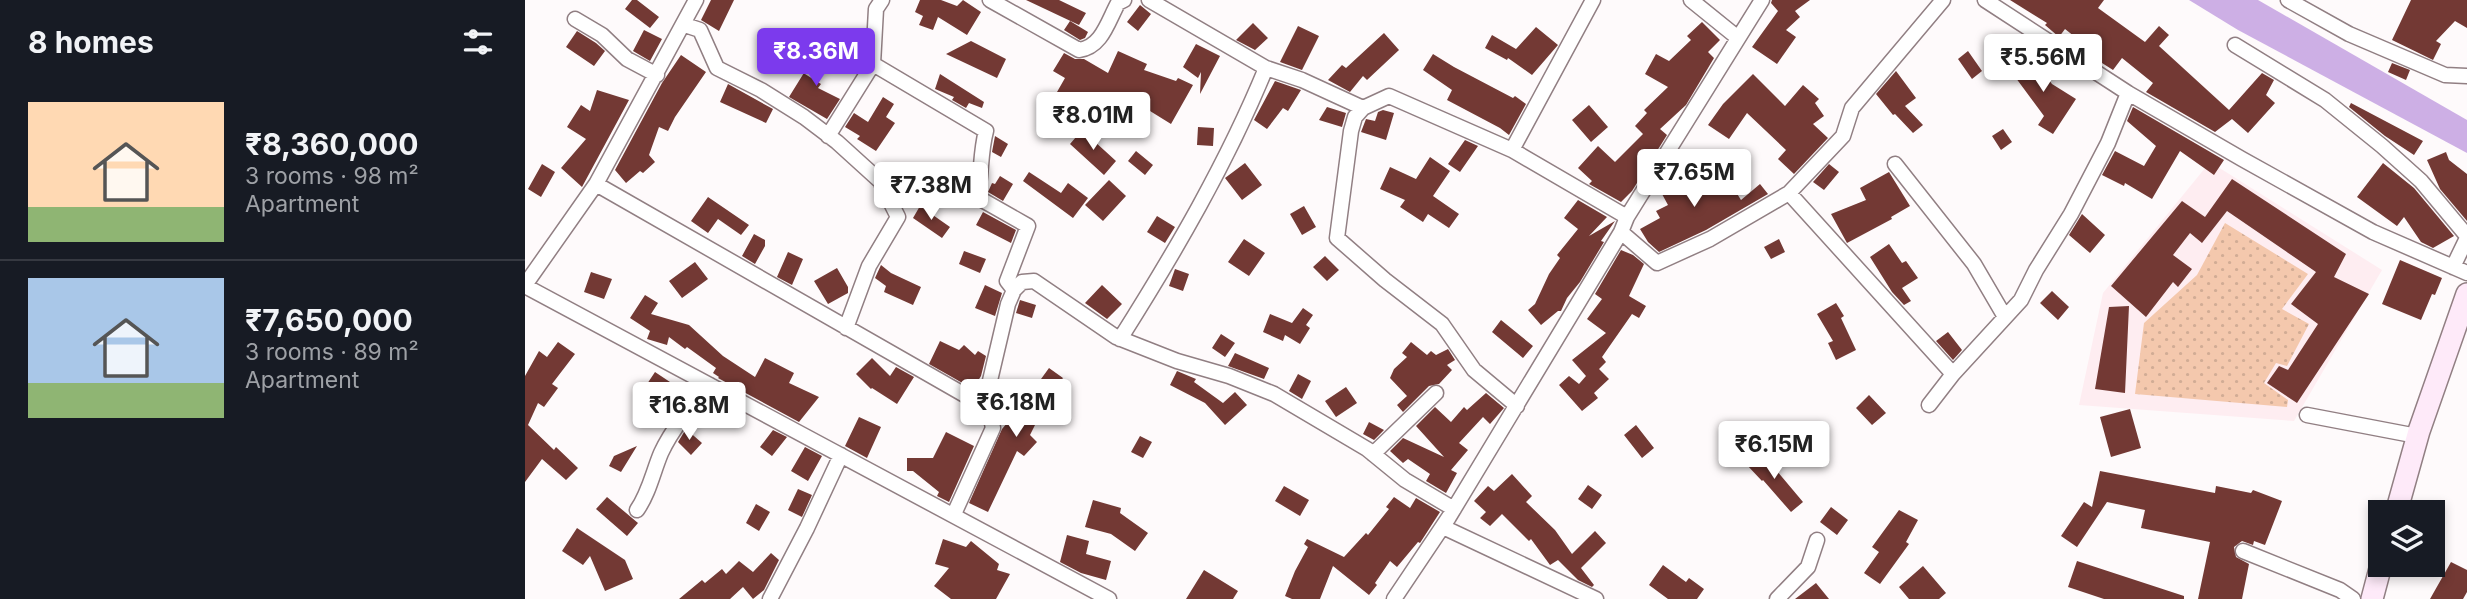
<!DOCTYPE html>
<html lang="en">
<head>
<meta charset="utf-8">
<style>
  :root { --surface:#171b24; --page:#242831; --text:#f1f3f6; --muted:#9ea1a6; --line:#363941; --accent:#7c3aed }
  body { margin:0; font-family:Inter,sans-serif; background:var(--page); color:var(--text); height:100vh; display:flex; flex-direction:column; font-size:26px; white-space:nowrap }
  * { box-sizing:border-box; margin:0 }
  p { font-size:23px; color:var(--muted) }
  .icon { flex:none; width:38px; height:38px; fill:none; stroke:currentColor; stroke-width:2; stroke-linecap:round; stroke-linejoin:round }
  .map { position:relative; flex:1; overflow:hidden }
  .panel { display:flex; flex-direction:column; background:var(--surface); width:525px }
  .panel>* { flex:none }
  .tools { position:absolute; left:1843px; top:500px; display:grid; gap:14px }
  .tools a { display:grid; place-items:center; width:77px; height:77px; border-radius:0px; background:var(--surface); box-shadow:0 4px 10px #0003; font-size:35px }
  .price { position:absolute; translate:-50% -60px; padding:0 16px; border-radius:7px; background:#fff; color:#222; font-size:23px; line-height:46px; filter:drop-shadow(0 2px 4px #0008) }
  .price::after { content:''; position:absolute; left:50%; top:42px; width:21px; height:16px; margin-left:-10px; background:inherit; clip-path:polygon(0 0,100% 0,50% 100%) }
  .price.current { background:var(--accent); color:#fff }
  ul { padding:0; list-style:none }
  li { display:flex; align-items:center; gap:21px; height:175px; padding:0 28px }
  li+li { border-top:2px solid var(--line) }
  li span { display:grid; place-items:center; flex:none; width:196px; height:140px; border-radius:0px; color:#555 }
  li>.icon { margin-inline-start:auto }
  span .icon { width:84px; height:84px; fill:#fffc; stroke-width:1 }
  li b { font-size:30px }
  h2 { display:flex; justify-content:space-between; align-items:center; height:84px; padding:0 28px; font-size:30px }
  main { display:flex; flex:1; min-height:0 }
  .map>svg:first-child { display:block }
  .built { fill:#feedf1 }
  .park { fill:url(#park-dots) }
  .water { fill:#cdafe5 }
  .building { fill:#733934 }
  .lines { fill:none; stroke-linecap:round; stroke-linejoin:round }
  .street-casing { stroke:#917f83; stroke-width:17 }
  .secondary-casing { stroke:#917f83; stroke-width:24 }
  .street { stroke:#fff; stroke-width:14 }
  .secondary { stroke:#feeaf9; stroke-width:21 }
</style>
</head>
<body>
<main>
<section class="panel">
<h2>8 homes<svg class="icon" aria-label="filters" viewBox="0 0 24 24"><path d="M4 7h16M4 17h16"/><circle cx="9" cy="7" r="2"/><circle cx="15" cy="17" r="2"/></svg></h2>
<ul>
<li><span style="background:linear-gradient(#ffd9b3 75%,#8fb573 0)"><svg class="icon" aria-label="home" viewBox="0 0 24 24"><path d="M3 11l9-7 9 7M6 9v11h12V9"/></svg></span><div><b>₹8,360,000</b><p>3 rooms · 98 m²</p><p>Apartment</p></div></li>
<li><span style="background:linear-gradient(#a9c7e8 75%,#8fb573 0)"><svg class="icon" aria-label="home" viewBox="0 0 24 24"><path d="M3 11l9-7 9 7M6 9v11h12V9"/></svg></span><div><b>₹7,650,000</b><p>3 rooms · 89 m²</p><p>Apartment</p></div></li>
</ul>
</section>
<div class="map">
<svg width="1942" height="599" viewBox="0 0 1942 599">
  <defs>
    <pattern id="park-dots" width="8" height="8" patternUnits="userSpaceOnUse" patternTransform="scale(1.75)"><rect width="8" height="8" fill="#f4c8ad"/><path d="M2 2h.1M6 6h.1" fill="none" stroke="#d1ac95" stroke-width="1.8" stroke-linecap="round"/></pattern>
  </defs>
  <rect width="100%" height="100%" fill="#fefafb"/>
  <path class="built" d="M1685,162L1857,270L1769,421L1554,405L1578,293Z"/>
  <path class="park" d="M1700,223L1783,274L1757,309L1784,324L1762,366L1751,363L1739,383L1763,400L1762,407L1610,394L1619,323L1672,275Z"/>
  <path class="water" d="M1664,0H1733L1942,120V153L1713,30Z"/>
  <path class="building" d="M107,0H112L134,17L125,28L100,9Z
    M186,0H209L194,31L176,20Z
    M395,0H416L432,6L438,0L456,12L442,35L413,17L408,30L394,25L398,16L390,12Z
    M501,0H534L561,13L554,25Z
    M1247,0H1285L1270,11L1275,17L1261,30L1271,37L1252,64L1227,47L1253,11L1246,3Z
    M1485,0H1579L1573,8L1620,42L1634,26L1644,35L1634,46L1704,110L1737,73L1749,80L1741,95L1750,103L1723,133L1707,119L1690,132L1621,92L1628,83L1597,58L1588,70L1566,56L1569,52L1540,29L1534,37L1520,25L1522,23Z
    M1886,0H1942V28L1930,21L1911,41L1916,44L1908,60L1867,40Z
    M615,5L626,14L613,31L602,22Z
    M545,21L563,32L560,38L555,40L539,30Z
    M1177,22L1195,40L1183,52L1189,58L1161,105L1135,129L1142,135L1107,191L1096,202L1064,184L1067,181L1053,168L1073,146L1090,162L1118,134L1110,126L1122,113L1119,110L1143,87L1120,74L1131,54L1144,61L1166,40L1162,36Z
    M728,23L743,38L730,50L711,40Z
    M773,26L794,36L777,70L755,62Z
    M1011,27L1033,45L1007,75L983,58L982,60L960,48L967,35L991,49Z
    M119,30L137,39L125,61L108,51Z
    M52,31L71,43L80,51L69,66L41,47Z
    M859,33L874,50L842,80L838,76L825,92L803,80L817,65L821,68Z
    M446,41L481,59L472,78L421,54Z
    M671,44L695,56L675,94L676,72L673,78L658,67Z
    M306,50L310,65L280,74L296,84L293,88L315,99L302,119L264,97L290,55Z
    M593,51L622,64L619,70L651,81L653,78L668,85L646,124L625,111L622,114L593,92L586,102L571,92L568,96L562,92L551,111L528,99L540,78L528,71L539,53L550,59H559L583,73Z
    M1443,51L1457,71L1447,79L1433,59Z
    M908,54L929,67L988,98L990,96L1001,104L984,135L975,128L922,100L927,90L898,70Z
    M156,55L181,72L150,117L143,131L134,127L124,155L130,162L118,173L115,171L101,183L90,170L137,83Z
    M1505,55L1527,84L1551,99L1528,134L1513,125L1519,116L1485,70Z
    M1867,63L1885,70L1881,80L1863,72Z
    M1371,71L1391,98L1380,106L1398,125L1388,133L1370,114L1368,115L1351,94Z
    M415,74L459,102L457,108L444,103L441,108L427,100L429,97L410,89Z
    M1228,74L1260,106L1278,85L1294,99L1290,103L1299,116L1288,124L1303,138L1269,174L1253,159L1261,150L1222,113L1204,139L1183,125L1198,104Z
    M750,81L776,90L763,111L758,108L742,129L729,120Z
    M203,84L248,109L241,123L195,102Z
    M72,90L104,100L57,187L36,168L61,139L42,127L56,105L65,111Z
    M358,97L369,104L361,117L370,123L351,151L332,139L335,136L320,127L329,113L343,122Z
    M1826,103L1898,141L1889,155L1860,136L1824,107Z
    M1064,105L1083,127L1066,142L1047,120Z
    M802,107L821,113L817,127L794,120Z
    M1608,107L1699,160L1689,175L1655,151L1627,199L1600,183L1599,186L1577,175L1590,151L1619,166L1631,146L1602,121Z
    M858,110L869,113L861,140L836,132L841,119L850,121L853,112Z
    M673,127L689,128L688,146L672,145Z
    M1478,129L1487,142L1476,150L1467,136Z
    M557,130L591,161L579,175L545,144Z
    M470,136L483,144L476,157L467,152Z
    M940,140L953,146L935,172L923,164Z
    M611,151L628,165L620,175L603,161Z
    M1921,152L1924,160L1942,174V221L1915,189L1902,160Z
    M905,157L925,171L908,196L934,214L924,228L903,214L898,222L875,207L880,200L855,189L865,167L891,179Z
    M1161,161L1190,193L1206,184L1216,200L1235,184L1243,194L1181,230L1134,252L1123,242L1115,229L1135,218L1131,211L1143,205L1137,194L1155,183L1147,174Z
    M720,163L737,185L717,200L700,178Z
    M1858,163L1889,188L1929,236L1908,248L1896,242L1879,217L1872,226L1832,197Z
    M17,164L30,172L16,197L3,189Z
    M1304,164L1314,172L1299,190L1288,182Z
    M441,166L446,169L444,188L432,181Z
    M504,172L536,193L543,183L563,198L548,218L498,181Z
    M1364,172L1385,206L1366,217L1367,219L1322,243L1306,214L1341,200L1335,188Z
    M475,176L488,184L478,201L463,192L467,183L470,184Z
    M1707,179L1821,254L1809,277L1844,294L1772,403L1742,383L1754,366L1763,370L1793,324L1766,304L1791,272L1702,211L1677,243L1665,233L1648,255L1667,269L1653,287L1648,282L1621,317L1586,286L1657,201L1680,217Z
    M584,180L601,196L578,221L560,205Z
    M183,197L224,225L216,235L193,219L183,233L166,221Z
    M1053,200L1082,217L1064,236L1090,221L1076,241L1079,242L1055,282L1042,298L1036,311H1033L1016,325L1003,310L1010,304L1024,274L1035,258L1032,255L1053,229L1039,218Z
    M395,206L425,227L417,238L388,218Z
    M779,206L791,227L777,235L765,214Z
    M458,212L491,230L486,243L451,225Z
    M1557,214L1580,235L1565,253L1544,235Z
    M632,216L650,227L640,243L622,232Z
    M229,234L240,240V246L230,264L217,256Z
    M719,239L740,253L724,276L703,262Z
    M1254,239L1260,252L1246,259L1239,247Z
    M1364,244L1377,263L1381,261L1393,278L1377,288L1386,301L1379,305L1367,292L1345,257Z
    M1096,250L1108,255L1119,264L1104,296L1121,306L1114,318L1107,314L1077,357L1081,362L1074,369L1084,379L1069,393L1073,398L1057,411L1034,385L1044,376L1054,384L1061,376L1047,360L1081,333L1062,319L1077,299L1070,294Z
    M439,251L461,259L455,273L434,264Z
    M263,252L278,259L267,285L252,277Z
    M800,256L814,270L802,281L788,267Z
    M1875,260L1917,278L1910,295L1907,294L1896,320L1857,304Z
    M170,262L183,279L157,298L144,281Z
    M356,265L366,273L396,287L388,305L359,292L361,286L350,278Z
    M312,268L323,287V293L303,304L289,281Z
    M650,269L664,274L658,291L644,286Z
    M66,272L87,279L79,299L59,292Z
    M460,285L477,293L470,316L450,308Z
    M577,285L597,304L582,319L560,303Z
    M1527,291L1544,307L1533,320L1515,303Z
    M120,295L133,303L126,314L164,325L198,356L230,377L240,358L269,373L264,383L294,397L274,422L193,378L194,377L188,373L191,368L162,347L160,349L144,337L142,345L122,339L125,331L105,318Z
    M495,300L511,305L507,318L491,313Z
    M1311,303L1319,316L1316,318L1331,350L1311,360L1303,343L1308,341L1292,314Z
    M1604,306L1600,393L1570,389L1584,307Z
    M778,308L788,315L781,325L785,328L775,344L760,335L758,341L738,332L745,314L767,323Z
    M976,320L1008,346L998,358L967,332Z
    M1423,332L1437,350L1428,360L1411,341Z
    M696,334L710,343L700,357L687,348Z
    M415,341L434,350L439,345L450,355L453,351L461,356L456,376L448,389L404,364Z
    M33,342L50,354L27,384L33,388L19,407L13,403L3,425L29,450L31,447L53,468L41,480L17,459L0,482V376L14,351L22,357Z
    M886,342L902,355L906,351L911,355L923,349L930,360L922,365L927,370L914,384L904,386L878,412L872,405L882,396L865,378L869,369L882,357L877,353Z
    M710,353L744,368L739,379L703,366Z
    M347,358L365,376L371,367L389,377L372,404L347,388L346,389L331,374Z
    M524,368L538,378L531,388L539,393L526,410L520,405L505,435L512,442L499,456L492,451L463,512L444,503L477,429L495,408Z
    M652,371L671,379L669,382L698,403L710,392L722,405L700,425L680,403L645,385Z
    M130,372L151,386L132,416L119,408L125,399L116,393Z
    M773,374L786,381L777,399L764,391Z
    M821,387L832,403L811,417L800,401Z
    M961,393L979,408L965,424L958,417L934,443L943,450L926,470L932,473L921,493L901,481L905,474L883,459L878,463L865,451L878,438L919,457L891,426L910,407L926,422L939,407L942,410Z
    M1344,395L1361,413L1347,425L1331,408Z
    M1605,409L1616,448L1586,457L1575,417Z
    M334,417L356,427L342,458L320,446Z
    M844,422L859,430L849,440L838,434Z
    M1111,425L1129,448L1117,458L1099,435Z
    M1215,426L1222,441L1201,451L1194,436Z
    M161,429L177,443L166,455L153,442Z
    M248,430L262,437L247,456L235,447Z
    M421,432L449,446L424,502L412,496L414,492L388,471H382V458H408Z
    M615,436L627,442L618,458L606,452Z
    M112,446L96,472L84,466L89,456Z
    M280,447L297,456L283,481L266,471Z
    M1235,451L1278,502L1266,512L1238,480L1237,481L1221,464Z
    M1575,471L1690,493L1691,486L1726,493L1728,490L1757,501L1740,545L1729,541L1728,545L1717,541L1709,547L1711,557L1724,564L1717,599H1673L1685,542L1616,528L1620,510L1582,502L1552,547L1536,536L1559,502L1567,507Z
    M987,474L1007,496L1001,502L1030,530L1047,554L1070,531L1081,543L1056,568L1069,585L1067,587L1053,580L1033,560L1025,565L1006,539L1004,541L977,514L965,526L955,518L961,512L949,501L963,486L969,491Z
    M1063,485L1077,495L1067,509L1053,499Z
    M759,486L784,500L775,516L750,501Z
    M273,489L287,495L277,517L263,510Z
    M82,497L113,523L102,536L71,509Z
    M869,497L885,508L891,498L915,512L895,543L893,542L872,567L865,561L850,583L852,585L844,595L808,566L795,599H767L760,596L770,571L783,547L779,544L782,539L819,557L841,533L843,535L864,509L861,507Z
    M568,500L596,508L595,513L623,533L610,551L586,534L560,527Z
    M231,504L245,512L234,531L221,523Z
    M1306,507L1323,520L1312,535L1295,522Z
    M1374,510L1393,520L1381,542L1384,544L1355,584L1339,573L1354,552L1347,547Z
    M52,528L100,560L108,579L80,591L65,556L58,565L37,551Z
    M542,535L564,541L561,554L586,561L581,580L556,573L535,562Z
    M418,539L441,547L446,541L474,564L472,570L485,574L471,599H426L409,586L424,568L410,564Z
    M246,553L254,560L239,590L228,599L218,587L205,599H154L177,580L180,583L197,569L201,574L214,561L228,572Z
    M1552,561L1659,596V599H1579L1543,587Z
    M1926,562L1942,570V592L1938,599H1905Z
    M1138,565L1161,582L1164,578L1179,589L1172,599H1143L1124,585Z
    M1398,566L1421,593L1414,599H1384L1374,587Z
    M679,570L713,591L708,599H661Z
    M1291,583L1304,599H1270Z"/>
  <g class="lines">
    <defs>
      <path id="street" d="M465,0L554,50C577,47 583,21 593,3L599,0
        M624,0L741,68L777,80L838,108L864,96L987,150L1102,217
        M1166,0L1213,38
        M1460,0L1603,93L1717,159L1848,232L1942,273
        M1763,0L1824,34L1920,75L1942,76
        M50,19L77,35L102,59L132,75
        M160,25L175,30L192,68L236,90L279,117L312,142L355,181L373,217L344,266L321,328
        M1710,45L1800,100L1857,146L1896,181L1942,236
        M348,64L461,131C455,153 457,175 452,197L503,226L482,281L489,290
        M838,108L830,117L826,131L812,238L860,280L917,324L949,370L992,406
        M303,136L348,64L351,9L357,0
        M987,150L1068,0
        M1370,164L1449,264L1480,317
        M71,184L459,406L465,414L468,428L429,514
        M1264,193L1428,374
        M1096,232L1132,263L1185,239L1264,193L1318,136L1327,108L1418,0
        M1928,267L1942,238
        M0,285L71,184L171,0
        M0,286L584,599
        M595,339C650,252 702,163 741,68
        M1404,405L1428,374L1496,300L1511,270L1546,214L1583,143L1603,93
        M459,406L483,304L489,290L497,282L509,281L591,337L652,361L704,376L749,394L842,449L880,480L929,509
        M1782,415L1892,436
        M848,454L911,393
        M112,510C124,493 128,472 136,453C148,427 167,406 185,385
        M918,527L1071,599
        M1718,551L1815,590L1828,599
        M245,599L282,528L316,455
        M869,599L924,517L1096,232L1102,217L1237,0
        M1252,599L1283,567L1292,540"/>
      <path id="secondary" d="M1871,513L1894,431L1942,294
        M1847,599L1856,565"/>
    </defs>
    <use href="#street" class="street-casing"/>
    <use href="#secondary" class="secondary-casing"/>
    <use href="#street" class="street"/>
    <use href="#secondary" class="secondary"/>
  </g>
</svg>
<div class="tools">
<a><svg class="icon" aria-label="layers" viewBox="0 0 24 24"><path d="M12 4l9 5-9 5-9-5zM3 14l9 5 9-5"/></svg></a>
</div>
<b class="price current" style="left:291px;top:88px">₹8.36M</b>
<b class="price" style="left:1518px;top:94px">₹5.56M</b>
<b class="price" style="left:568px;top:152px">₹8.01M</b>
<b class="price" style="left:1169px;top:209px">₹7.65M</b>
<b class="price" style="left:406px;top:222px">₹7.38M</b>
<b class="price" style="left:491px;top:439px">₹6.18M</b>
<b class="price" style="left:164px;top:442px">₹16.8M</b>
<b class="price" style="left:1249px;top:481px">₹6.15M</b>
</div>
</main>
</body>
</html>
